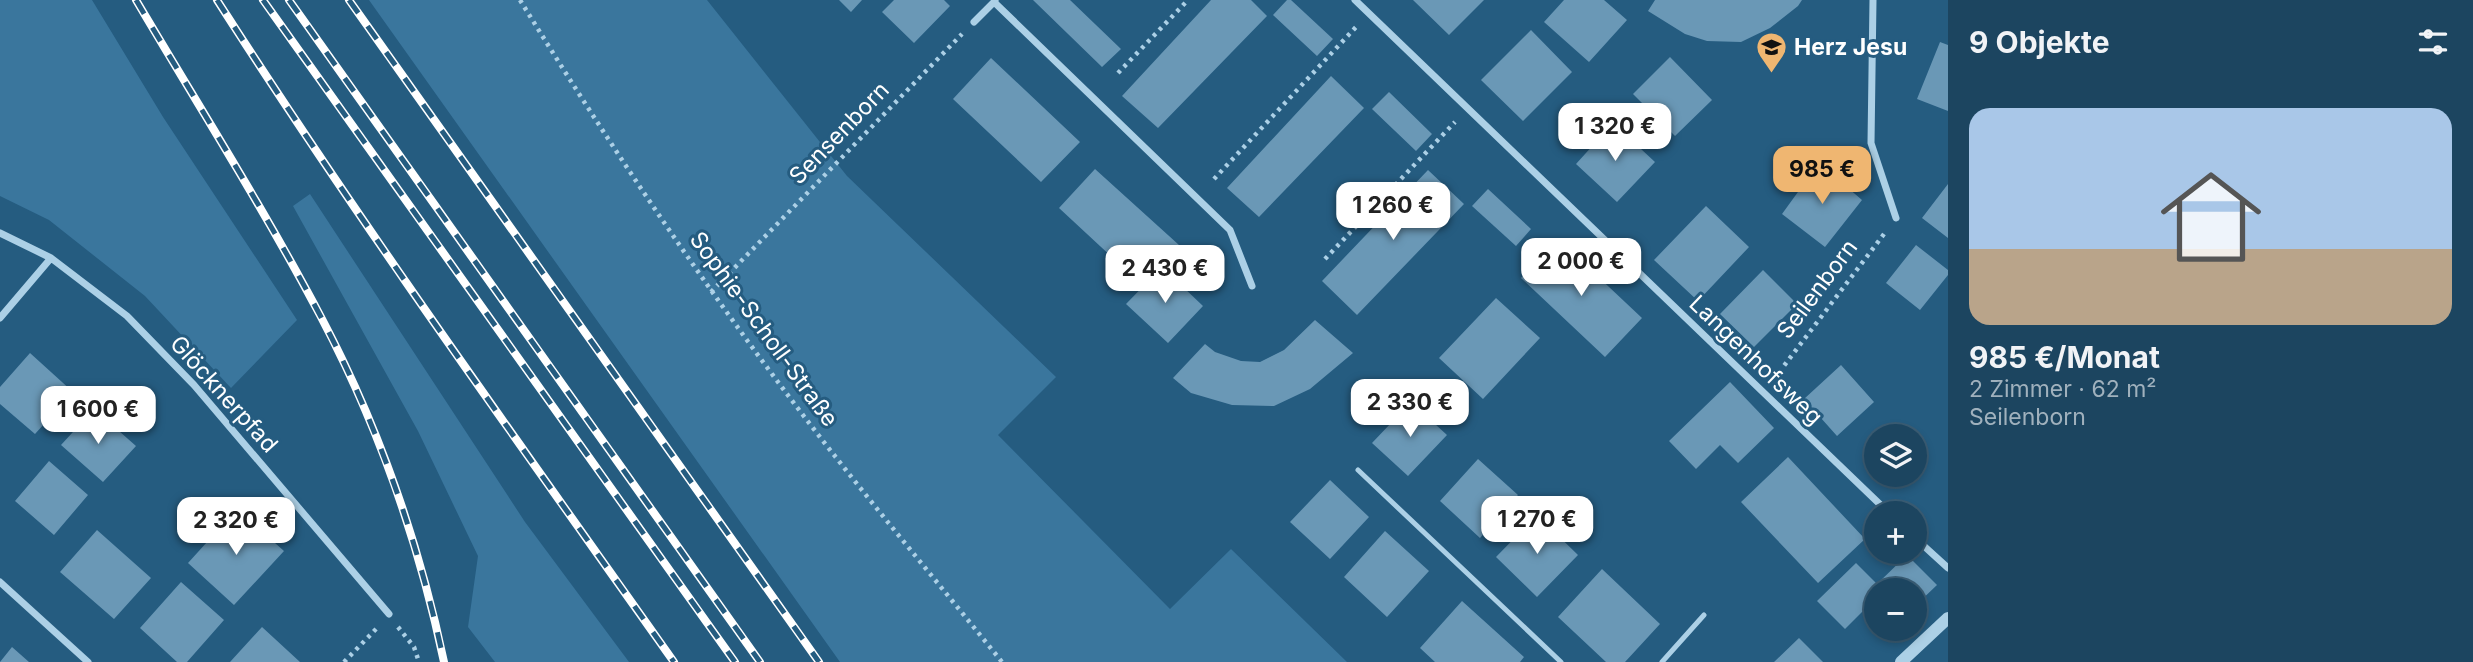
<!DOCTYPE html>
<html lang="de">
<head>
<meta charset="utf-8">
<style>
  :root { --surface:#1c4560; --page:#294f69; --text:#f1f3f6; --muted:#a0b1bd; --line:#3a5d75; --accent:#efb671 }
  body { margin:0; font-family:Inter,sans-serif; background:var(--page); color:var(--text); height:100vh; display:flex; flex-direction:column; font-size:26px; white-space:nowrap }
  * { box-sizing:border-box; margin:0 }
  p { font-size:23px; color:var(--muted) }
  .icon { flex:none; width:38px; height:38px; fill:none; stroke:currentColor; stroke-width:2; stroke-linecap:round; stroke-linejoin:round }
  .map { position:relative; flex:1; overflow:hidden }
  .side { display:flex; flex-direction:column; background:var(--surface); width:525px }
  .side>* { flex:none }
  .fabs { position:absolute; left:1864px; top:424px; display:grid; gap:14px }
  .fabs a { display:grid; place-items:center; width:63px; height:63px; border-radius:50%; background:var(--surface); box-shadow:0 4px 10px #0003,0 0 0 2px var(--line); font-size:35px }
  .price { position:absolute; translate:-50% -60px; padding:0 16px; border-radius:14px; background:#fff; color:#222; font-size:23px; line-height:46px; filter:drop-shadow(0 2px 4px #0008) }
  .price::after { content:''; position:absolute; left:50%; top:42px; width:21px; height:16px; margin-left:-10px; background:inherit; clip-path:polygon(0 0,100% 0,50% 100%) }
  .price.selected { background:var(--accent); color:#111 }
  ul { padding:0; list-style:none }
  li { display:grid; align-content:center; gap:14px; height:371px; padding:0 21px }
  li span { display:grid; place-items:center; height:217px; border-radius:21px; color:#555 }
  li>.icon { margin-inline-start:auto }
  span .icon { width:126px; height:126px; fill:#fffc; stroke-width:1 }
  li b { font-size:30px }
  h2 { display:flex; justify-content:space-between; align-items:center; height:84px; padding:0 21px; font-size:30px }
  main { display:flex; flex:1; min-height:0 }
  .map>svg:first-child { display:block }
  .green { fill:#3a769d }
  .building { fill:#6a98b6 }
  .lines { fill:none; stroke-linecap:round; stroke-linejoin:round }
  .path { stroke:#acd0e6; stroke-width:4.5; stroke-dasharray:3.5 5; stroke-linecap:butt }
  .service { stroke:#acd0e6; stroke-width:5 }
  .minor { stroke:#acd0e6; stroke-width:7 }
  .tertiary { stroke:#acd0e6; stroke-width:12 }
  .rail-casing { stroke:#fff; stroke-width:8 }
  .rail { stroke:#255c80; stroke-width:5; stroke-dasharray:16; stroke-linecap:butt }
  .labels { text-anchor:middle; stroke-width:6; stroke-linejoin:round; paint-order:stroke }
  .poi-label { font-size:23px; font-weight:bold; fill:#fff; stroke:#255c80; text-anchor:start }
  .street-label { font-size:23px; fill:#fff; stroke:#255c80 }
</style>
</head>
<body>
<main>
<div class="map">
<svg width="1948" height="662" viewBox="0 0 1948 662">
  <rect width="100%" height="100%" fill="#255c80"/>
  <path class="green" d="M0,0H92L163,117L297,320L231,388L145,296L49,220L0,196Z
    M369,0H707L847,176L1056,377L998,435L1170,609L1231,549L1347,662H840Z
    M310,194L525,522L629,662H495L468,627L478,556L418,431L293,206Z"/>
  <path class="building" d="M839,0H862L851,12Z
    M894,0H944L950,6L914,43L882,12Z
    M1033,0H1070L1121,49L1102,67Z
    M1211,0H1251L1267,16L1158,128L1122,96Z
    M1287,0H1291L1333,39L1317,56L1273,15Z
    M1413,0H1484L1449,35Z
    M1564,0H1604L1627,20L1589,62L1544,22Z
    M1655,0H1802L1798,6L1770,28L1741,42L1707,41L1685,34L1648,11Z
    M1531,30L1572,72L1523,121L1481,80Z
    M1940,42L1948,45V111L1917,99Z
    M1670,57L1712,100L1675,136L1633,94Z
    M991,58L1080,142L1041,182L953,99Z
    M1331,76L1364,108L1259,217L1227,188Z
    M1389,92L1432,134L1416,151L1372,109Z
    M1613,123L1655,162L1617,202L1576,164Z
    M1819,163L1862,200L1825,247L1782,214Z
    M1095,169L1179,245L1142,285L1059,208Z
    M1428,170L1464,204L1357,315L1322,281Z
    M1948,184V238L1922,218Z
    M1488,189L1531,229L1516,246L1472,206Z
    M1706,206L1749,247L1698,301L1654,260Z
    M1558,239L1642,318L1605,357L1521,278Z
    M1916,245L1948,270V275L1920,310L1886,283Z
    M1162,267L1203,306L1168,343L1126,304Z
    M1763,270L1797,304L1754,347L1720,314Z
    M1496,298L1540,338L1483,399L1439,358Z
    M1315,320L1353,353L1310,389L1274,406L1232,405L1191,393L1173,378L1205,344L1215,352L1241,361L1260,362L1284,350Z
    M30,353L73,392L35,434L0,404V387Z
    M1841,365L1874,402L1837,436L1804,399Z
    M1730,382L1774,428L1738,463L1720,445L1696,469L1669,441Z
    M1411,402L1447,435L1408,476L1372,443Z
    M94,409L136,446L103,482L61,445Z
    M1788,457L1865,539L1818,583L1741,502Z
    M1478,459L1518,495L1480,538L1440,501Z
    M49,461L88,495L54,535L15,501Z
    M1330,480L1369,517L1330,559L1290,522Z
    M237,509L284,551L234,605L188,563Z
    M1537,515L1578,555L1537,597L1496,557Z
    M97,530L151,578L114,619L60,572Z
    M1385,531L1429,571L1387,617L1344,577Z
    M1907,555L1937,585L1914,607V590H1876V598L1845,629L1817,601L1856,563L1877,584Z
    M1602,569L1660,624L1625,662H1606L1558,617Z
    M181,582L224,620L187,662H177L140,628Z
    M1462,601L1524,657L1520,662H1435L1420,648Z
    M262,627L300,662H230Z
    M1799,638L1823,662H1774Z
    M12,647L29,662H0Z"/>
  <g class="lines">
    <path class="path" d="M520,0C604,136 693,270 790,398C858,488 931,574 1002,662
      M1118,73L1188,0
      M1214,179L1356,27
      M1325,259L1455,122
      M711,292L962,34
      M1774,379L1887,230
      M398,627L414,647L419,662
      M344,662L378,627"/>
    <path class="service" d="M1358,470L1561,662
      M1662,662L1704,615"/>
    <path class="minor" d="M1355,0L1889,513
      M1873,0L1871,143L1896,218
      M994,2L1230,230L1252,286
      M974,22L995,1
      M0,233L51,258L127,316L194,385L389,614
      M0,318L51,258
      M1914,537L1948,568
      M0,582L88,662"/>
    <path class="tertiary" d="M1901,662L1948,618"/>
    <defs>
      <path id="rail" d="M136,0C198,105 264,209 321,317C378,425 419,543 444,662
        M217,0C362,226 519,443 674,662
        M263,0L735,662
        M289,0L760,662
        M349,0L819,662"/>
    </defs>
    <use href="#rail" class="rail-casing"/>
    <use href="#rail" class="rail"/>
  </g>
  <defs>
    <symbol id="school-pin" viewBox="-11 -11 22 30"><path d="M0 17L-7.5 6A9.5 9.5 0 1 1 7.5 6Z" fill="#efb671" stroke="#255c80"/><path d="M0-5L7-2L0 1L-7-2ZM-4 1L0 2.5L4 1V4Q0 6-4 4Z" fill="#111"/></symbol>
  </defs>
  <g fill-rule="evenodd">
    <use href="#school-pin" x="1754" y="30" width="35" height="47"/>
  </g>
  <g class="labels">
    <g class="poi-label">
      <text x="1794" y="55">Herz Jesu</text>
    </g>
    <g class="street-label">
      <text transform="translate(839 133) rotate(-46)" y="8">Sensenborn</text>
      <text transform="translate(1817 289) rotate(-53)" y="8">Seilenborn</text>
      <text transform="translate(764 329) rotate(54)" y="8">Sophie-Scholl-Straße</text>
      <text transform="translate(1756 360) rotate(44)" y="8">Langenhofsweg</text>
      <text transform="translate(224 394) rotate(48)" y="8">Glöcknerpfad</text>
    </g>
  </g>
</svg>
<div class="fabs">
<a><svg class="icon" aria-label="layers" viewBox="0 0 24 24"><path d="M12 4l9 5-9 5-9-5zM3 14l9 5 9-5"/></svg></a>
<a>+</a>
<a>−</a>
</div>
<b class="price" style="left:1615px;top:163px">1 320 €</b>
<b class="price selected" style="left:1822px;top:206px">985 €</b>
<b class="price" style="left:1393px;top:242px">1 260 €</b>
<b class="price" style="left:1581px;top:298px">2 000 €</b>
<b class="price" style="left:1165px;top:305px">2 430 €</b>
<b class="price" style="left:1410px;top:439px">2 330 €</b>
<b class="price" style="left:98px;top:446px">1 600 €</b>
<b class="price" style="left:1537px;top:556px">1 270 €</b>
<b class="price" style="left:236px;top:557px">2 320 €</b>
</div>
<section class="side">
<h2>9 Objekte<svg class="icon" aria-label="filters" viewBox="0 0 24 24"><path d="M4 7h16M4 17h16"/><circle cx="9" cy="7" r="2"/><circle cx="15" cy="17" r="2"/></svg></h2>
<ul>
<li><span style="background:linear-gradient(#a9c7e8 65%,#b9a48a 0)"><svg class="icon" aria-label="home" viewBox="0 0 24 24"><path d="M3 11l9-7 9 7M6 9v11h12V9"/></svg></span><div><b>985 €/Monat</b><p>2 Zimmer · 62 m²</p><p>Seilenborn</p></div></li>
</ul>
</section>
</main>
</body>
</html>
